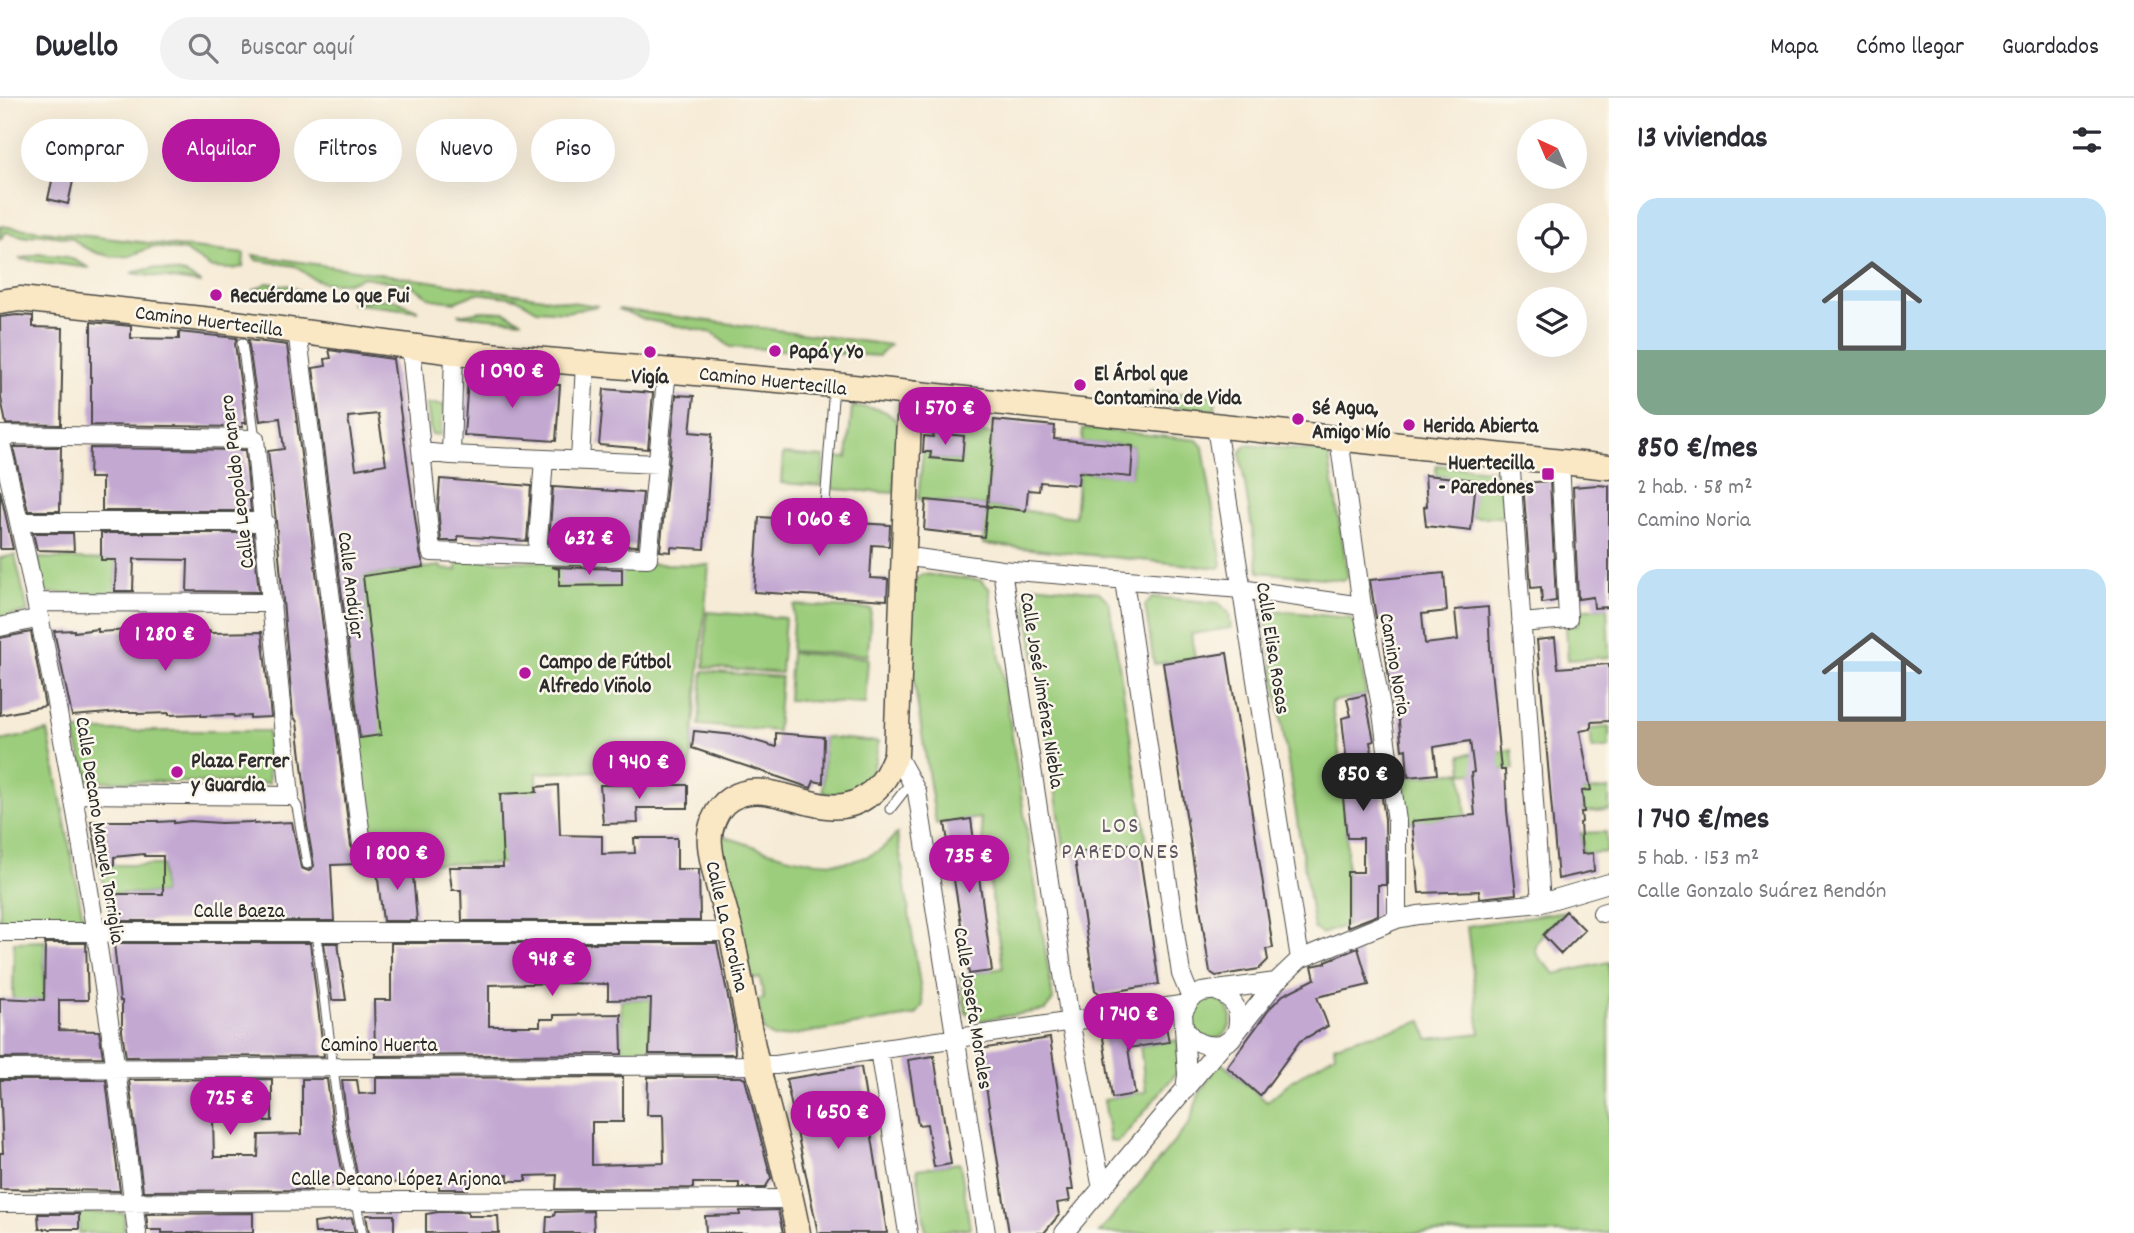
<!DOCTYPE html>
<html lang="es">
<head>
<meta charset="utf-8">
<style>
  :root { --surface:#fff; --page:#f2f2f3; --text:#2b2b33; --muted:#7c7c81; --line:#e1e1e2; --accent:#b5179e }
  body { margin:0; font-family:Dekko,sans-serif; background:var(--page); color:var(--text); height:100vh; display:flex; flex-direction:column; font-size:26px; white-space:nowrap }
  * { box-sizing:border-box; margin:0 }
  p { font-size:23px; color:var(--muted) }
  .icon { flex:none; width:38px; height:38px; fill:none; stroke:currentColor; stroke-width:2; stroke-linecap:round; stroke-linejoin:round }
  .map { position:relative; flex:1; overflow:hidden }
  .panel { display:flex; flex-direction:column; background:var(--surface); width:525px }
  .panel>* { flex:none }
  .guide { position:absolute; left:21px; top:21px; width:665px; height:63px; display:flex; gap:14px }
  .needle { width:46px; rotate:316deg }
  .buttons { position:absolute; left:1517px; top:21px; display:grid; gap:14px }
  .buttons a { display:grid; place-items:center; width:70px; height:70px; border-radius:50%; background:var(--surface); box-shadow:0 7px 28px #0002; font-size:35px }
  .price { position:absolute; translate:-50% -60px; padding:0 16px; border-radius:24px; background:var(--accent); color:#fff; font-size:23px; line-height:46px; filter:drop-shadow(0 2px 4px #0008) }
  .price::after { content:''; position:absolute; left:50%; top:42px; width:21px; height:16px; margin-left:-10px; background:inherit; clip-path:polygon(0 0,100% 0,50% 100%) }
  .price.active { background:#222; color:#fff }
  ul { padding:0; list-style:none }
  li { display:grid; align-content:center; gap:14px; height:371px; padding:0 28px }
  li span { display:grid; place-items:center; height:217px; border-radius:21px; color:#555 }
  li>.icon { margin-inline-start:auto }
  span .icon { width:126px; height:126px; fill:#fffc; stroke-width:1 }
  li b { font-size:30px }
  h2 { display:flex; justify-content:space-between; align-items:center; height:84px; padding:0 28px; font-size:30px }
  .pill { padding:0 24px; border-radius:32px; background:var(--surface); box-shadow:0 7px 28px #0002; font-size:24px; line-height:63px }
  .pill.active { background:var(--accent); color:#fff }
  header { display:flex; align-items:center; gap:42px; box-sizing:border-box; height:98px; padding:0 35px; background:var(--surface); border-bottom:2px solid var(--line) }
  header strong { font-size:33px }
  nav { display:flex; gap:38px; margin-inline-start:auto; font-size:24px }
  .search { width:490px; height:63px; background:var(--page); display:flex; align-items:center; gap:18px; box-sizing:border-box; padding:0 24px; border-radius:38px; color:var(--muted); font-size:26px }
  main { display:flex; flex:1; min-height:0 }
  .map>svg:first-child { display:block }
  .green { fill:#9ccd7c; stroke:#647c54; stroke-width:2 }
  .building { fill:#c3a8d2; fill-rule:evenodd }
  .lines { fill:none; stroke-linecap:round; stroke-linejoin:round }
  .lane-casing { stroke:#494845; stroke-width:11 }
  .street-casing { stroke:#494845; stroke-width:20 }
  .secondary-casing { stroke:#494845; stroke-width:27 }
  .lane { stroke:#fff; stroke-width:9 }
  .street { stroke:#fff; stroke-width:18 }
  .secondary { stroke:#fae7c3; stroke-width:24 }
  .poi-dot { fill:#b5179e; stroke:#fbf7ec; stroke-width:2.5 }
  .labels { text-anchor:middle; stroke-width:5; stroke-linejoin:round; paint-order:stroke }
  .poi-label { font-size:21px; font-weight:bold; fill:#2b2b2b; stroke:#fbf7ec; text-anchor:start }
  .street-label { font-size:21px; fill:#2b2b2b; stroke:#fbf7ec }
  .neighbourhood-label { font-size:23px; letter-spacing:2px; fill:#605765; stroke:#fbf7ec }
</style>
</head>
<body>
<header>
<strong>Dwello</strong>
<div class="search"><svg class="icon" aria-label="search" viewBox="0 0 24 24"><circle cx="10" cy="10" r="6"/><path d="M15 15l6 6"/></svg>Buscar aquí</div>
<nav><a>Mapa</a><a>Cómo llegar</a><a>Guardados</a></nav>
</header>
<main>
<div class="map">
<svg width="1609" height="1135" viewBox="0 0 1609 1135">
  <rect width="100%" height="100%" fill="#fbf7ec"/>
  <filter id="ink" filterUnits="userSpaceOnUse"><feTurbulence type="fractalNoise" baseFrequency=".0143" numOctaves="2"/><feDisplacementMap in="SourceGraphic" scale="14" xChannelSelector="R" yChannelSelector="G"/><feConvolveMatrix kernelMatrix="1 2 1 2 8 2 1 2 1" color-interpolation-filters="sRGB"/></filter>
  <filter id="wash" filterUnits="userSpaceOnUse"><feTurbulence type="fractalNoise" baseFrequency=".00686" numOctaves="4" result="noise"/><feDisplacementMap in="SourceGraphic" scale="28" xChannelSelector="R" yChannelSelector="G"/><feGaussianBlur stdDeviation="1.57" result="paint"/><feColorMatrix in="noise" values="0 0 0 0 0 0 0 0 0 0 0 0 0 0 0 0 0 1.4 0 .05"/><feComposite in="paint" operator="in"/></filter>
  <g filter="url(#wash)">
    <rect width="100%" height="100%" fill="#f6ebd6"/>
    <path class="green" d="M0,128L244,156L243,169L232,171L212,170L185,153L152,149L130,158L115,159L97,155L80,147L72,140L39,136L27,139L6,134L0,141Z
      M38,156L68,159L90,170L19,161Z
      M253,157L598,208L566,214L537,212L516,200L477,195L455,204L432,201L411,187L364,179L347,185H325L312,180L295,168L256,162Z
      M153,170L186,176L201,185L131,175Z
      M267,185L291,188L309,199L254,192Z
      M374,201L395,202L419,213L349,205Z
      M618,211L890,247L879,258L730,249L713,235L647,222Z
      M482,213L505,214L522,223L458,217Z
      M1150,293L1216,298L1215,312L1149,308Z
      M427,306L444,307L440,337L431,336Z
      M852,309C870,310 888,308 898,326L894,395L832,391L834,359L847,360Z
      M927,315L977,320L975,334L993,336L987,408L1075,419L1079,374L1131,378L1133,348L1082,344L1083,330L1197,342L1203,349L1222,467L1219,470L983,446L986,408L918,401L923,354H931V360L961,363L964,339L934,335L933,339L924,338Z
      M1246,347L1324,354L1329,360L1348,479L1344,482L1259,474L1240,355Z
      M783,356L824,359L821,388L781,385Z
      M1436,367L1500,373L1504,419H1472L1475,382L1436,378Z
      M15,457L28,514L0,519V460Z
      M38,460L116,462L115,495H44Z
      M457,462L709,467L690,670L537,675L541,766L374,765L339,481L441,468V471L457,472Z
      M922,476L980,482L989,490L1053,902L1045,912L976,923L966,915L960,878L1003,870L980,720L936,726L908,545L912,484Z
      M1033,487L1099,494L1109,504L1147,744L1065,756L1025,495Z
      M1153,499L1219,505L1229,515L1231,530L1191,536L1195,560L1154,566L1145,507Z
      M794,507L871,511L868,557L791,553Z
      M1607,509L1609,559L1568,562L1566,529L1578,527L1577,512Z
      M1271,512L1349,520L1355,526L1366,597L1331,604L1342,672L1347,740V827L1322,836L1314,831L1265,518Z
      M707,514L785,520L781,575L704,569Z
      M791,555L868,560L865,606L788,602Z
      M703,573L781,579L777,633L699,627Z
      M1609,629V650L1592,651L1590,631Z
      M48,633L84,825H0V643Z
      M74,633H268L269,685L90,683L87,681Z
      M824,639L878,644C875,681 862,700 823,695Z
      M1512,652L1514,671L1462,676L1466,718L1402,725L1399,680L1463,674L1461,657Z
      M1609,691V712L1584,714L1583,704L1573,705V694Z
      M1606,734L1607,754L1582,756L1581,735Z
      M897,736L923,907L916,917L775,940L764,933L757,902L764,901L760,880L752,881L719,737C767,751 834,783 881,751C887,747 892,740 897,736Z
      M99,767H162L163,796L105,795Z
      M1566,813C1558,821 1532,842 1536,854C1538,862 1550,869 1555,876L1609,864V1135H1099L1189,1026L1200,994L1220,964L1267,1004L1291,983L1335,956L1334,948C1362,936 1393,934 1422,923L1428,941L1480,935L1467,828Z
      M45,843L44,902H13L14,844Z
      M651,901V959L622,961L621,902Z
      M1191 921a20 20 0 1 1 40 0a20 20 0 1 1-40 0Z
      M1177,942L1180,964L1178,973L1124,1038L1117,1044L1110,1043L1104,1001L1146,994L1140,948Z
      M960,1065L970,1130L926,1135L917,1071Z
      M79,1115H124V1135H79Z"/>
    <g id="blocks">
      <path class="building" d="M58,56L78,60L68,106L48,101Z
        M17,217L33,218V229L63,230L61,327L6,326L1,300L0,219Z
        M91,224L131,228V240L179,241V234L237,240L235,246L246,325H242L243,329L91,327Z
        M248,242L287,247L351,748L356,757L358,766L331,767L334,823H113L109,796H163V758H145L144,756L114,759V767H99L91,723H158V724L174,723V725L190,723L221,725L254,724V726L292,724L301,770L309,773L314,768L306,722L307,711L297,624L293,617L276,423L268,353L284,351L280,320L260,323Z
        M329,252L393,261L420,455L424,469L363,478L381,637L360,640L313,270L326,268L325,261L331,260ZM378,316L386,366L356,371L348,319Z
        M468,281L560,287L556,343L464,337Z
        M604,291L653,295L648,351L599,347Z
        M676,297L694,298L690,334L712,336L704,451L671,449V454L660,453Z
        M994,322L1055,328L1054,341L1133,348L1131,379L1079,374L1078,387L1040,384L1039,393L1028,392L1026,413L987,408Z
        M934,335L964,338L962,363L930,360L931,354H923L924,338L933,339Z
        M13,349H61L60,413H28Z
        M90,350L245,352L251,413H102V380H89Z
        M1425,377L1476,382L1471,433L1426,428L1424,409L1427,408Z
        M440,381L531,388L527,443L458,438V443H441L438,409Z
        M1550,383L1556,503L1542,505L1541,489L1531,490L1523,385Z
        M1597,387L1609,388V509L1594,510L1593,499L1578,501L1573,389Z
        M553,389L643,395L638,448L549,445Z
        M0,392L11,442L13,451H0Z
        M926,402L987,408L984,439L924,432Z
        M759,419L890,427L889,448L872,447L870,480L888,481L887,502L754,494Z
        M33,435H73L74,453L37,452Z
        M101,435H253L259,494L187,493L188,462L134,461L133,493H115L116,462H101Z
        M552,469L622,471V487L559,488V471Z
        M1444,475L1447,513L1422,516L1425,546L1458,542L1455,512L1488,509L1491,571L1501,672H1505L1507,713L1516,796L1480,800L1479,793L1419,795L1412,723L1475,717L1471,675L1474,674L1470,643L1434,649L1437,676L1408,679L1406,651L1402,652L1396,596L1391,597L1381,519L1376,520L1370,482Z
        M98,531V534L130,532V534L194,533V535L210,533V535L262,534L271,619L250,620V618L234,619L233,617L201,618V616L169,617V615L138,616L137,614H121L72,618L54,533L74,532V534Z
        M31,534L45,608L0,617V540Z
        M1555,540L1558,570L1609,566V623L1591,624V631L1580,633L1591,692L1582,693L1584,714H1581L1582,724L1580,725L1582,756L1593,755L1594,773L1558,781L1537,542Z
        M1227,555L1273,850L1266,851L1268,862L1259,871L1216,878L1210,874L1209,868L1163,565Z
        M1365,597L1374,643L1370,644L1375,672H1378L1385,721L1386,787H1378V817L1347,829V774H1363V740H1347L1339,659L1346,658L1342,620L1351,618L1347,601Z
        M694,633L735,637L776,649V635L824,639L823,685L814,683L811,690L802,687L692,650Z
        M558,687L560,737L602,738V756L635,755L634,740H677V771H699L700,823H462L461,792H452L449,769H503L500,696L537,694L536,689Z
        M600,687H688V710H637L638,725L603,726Z
        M971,721L992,873L969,876L945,725Z
        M1138,745L1159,886L1100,896L1095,892L1074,755Z
        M376,765H412L417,823H383Z
        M1566,813L1585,832L1561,856L1543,837Z
        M45,845H86L88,902H59V932L99,933L103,959L0,960V900L44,902Z
        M114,845H310L324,958L126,959L122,933V903H120Z
        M324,845H338L346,902H332Z
        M391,845H717L734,929L735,956H649L651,901L608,902V886L562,885L489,887V928H540V921H554V917L621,916L622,956L375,958L374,902H391Z
        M1358,850L1369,887L1317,899L1328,928L1300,943L1260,998L1227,969L1271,909L1283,897L1315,881L1312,868L1326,865V863Z
        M1165,923L1169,944L1128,950L1135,996L1112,1000L1102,933Z
        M1050,940L1073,1092H1068L1070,1103L1057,1105L1059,1117L1044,1135H1009L980,951Z
        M934,958L951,1066L934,1069L927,1026L918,1027L908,962Z
        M861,969L887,1135H818L786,981Z
        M623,979V1024H592V1067L664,1065L663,1017H647L648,979H741L745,981L771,1080L765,1090H739V1085H693V1090L556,1091L557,1077L526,1078V1083H508V1077H467L468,1091H439V1085H409V1084L359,1086L347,1025L342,982H357L359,996L376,995V980Z
        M272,981V1023L213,1022L214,1059H258L259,1037L302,1036V981H327L333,1027L345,1086H311V1092L143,1093L129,982Z
        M0,982H106L120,1093L0,1091V1055H3Z
        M778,1112L783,1135H706L705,1118L740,1117V1113Z
        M593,1113L594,1135H546L547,1118H554L555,1114Z
        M438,1114H468V1118H498L499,1135H426V1116Z
        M253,1115V1135H162V1132H148L146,1116Z
        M38,1116H79V1131H39Z
        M366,1117H394V1135H369Z
        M352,1120L355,1135H315L314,1125Z"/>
    </g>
  </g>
  <g filter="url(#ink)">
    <use href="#blocks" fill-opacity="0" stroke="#494845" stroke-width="2"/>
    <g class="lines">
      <defs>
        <path id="lane" d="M242,245L255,341
          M825,405L834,288
          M290,698L297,709L307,766
          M890,711L911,684
          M316,835L340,1026L362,1135"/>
        <path id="street" d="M297,232L362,747
          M411,249L431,454L648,460L667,272
          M1216,329L1300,861
          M0,337L255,341L290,698L73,696
          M1339,340L1362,508L1381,608L1397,723V821
          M0,341C62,602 105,868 137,1135
          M422,354L451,357L658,366
          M451,357L454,254
          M1510,358L1541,805
          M580,363L585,265
          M20,424H265
          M537,456L544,361
          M903,458L1002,472L1241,491L1362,508
          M1002,472L1070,922L1102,1091
          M1124,482L1181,876L1191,900
          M37,504L272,505
          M1521,525L1568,521L1560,363
          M0,529L40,520
          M896,656L917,694L986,1135
          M1602,815L1609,813
          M0,834H731
          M1216,893C1234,900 1241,911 1237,931
          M1184,929C1194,945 1203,949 1222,947
          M879,952L908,1135
          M0,971L776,967L1187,906
          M1185,992L1187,977L1183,914L1191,900L1202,894L1276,884
          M0,1105L792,1101
          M1064,1135L1222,947L1231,941L1276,884L1300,861L1397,821L1418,817L1541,805L1609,785"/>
        <path id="secondary" d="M0,204L20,201L220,223L454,254L834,287L1609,369
          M798,1135C788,1079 771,1025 758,970C747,926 741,880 731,835C725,809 712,773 710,747C708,731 716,710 730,701C773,674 823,731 867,698C883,687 889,674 896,656L910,295"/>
      </defs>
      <use href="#lane" class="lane-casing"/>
      <use href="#street" class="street-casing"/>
      <use href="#secondary" class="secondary-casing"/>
      <use href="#lane" class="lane"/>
      <use href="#street" class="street"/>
      <use href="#secondary" class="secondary"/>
    </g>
  </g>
  <g class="poi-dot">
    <circle cx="216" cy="197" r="7"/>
    <circle cx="775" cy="253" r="7"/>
    <circle cx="650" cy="254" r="7"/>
    <circle cx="1080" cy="287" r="7"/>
    <circle cx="1298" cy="321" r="7"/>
    <circle cx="1409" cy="327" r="7"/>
    <rect x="1541" y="369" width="14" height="14" rx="3.5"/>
    <circle cx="525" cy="575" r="7"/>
    <circle cx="177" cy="674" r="7"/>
  </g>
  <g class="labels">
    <g class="poi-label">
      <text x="230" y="204">Recuérdame Lo que Fui</text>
      <text x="789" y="260">Papá y Yo</text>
      <text x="1094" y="282">El Árbol que<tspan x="1094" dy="24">Contamina de Vida</tspan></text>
      <text x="650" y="285" text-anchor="middle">Vigía</text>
      <text x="1312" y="316">Sé Agua,<tspan x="1312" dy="24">Amigo Mío</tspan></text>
      <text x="1423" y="334">Herida Abierta</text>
      <text x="1534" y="371" text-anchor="end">Huertecilla<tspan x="1534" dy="24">- Paredones</tspan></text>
      <text x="539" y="570">Campo de Fútbol<tspan x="539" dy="24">Alfredo Viñolo</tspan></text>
      <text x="191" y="669">Plaza Ferrer<tspan x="191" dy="24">y Guardia</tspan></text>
    </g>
    <g class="street-label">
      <text transform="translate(209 222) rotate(7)" y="7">Camino Huertecilla</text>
      <text transform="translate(773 282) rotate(6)" y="7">Camino Huertecilla</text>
      <text transform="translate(236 384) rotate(-97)" y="7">Calle Leopoldo Panero</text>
      <text transform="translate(352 487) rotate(83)" y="7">Calle Andújar</text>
      <text transform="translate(1274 550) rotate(81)" y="7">Calle Elisa Rosas</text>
      <text transform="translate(1396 566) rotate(80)" y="7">Camino Noria</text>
      <text transform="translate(1043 592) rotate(81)" y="7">Calle José Jiménez Niebla</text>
      <text transform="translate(101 732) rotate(81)" y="7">Calle Decano Manuel Torriglia</text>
      <text x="239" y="819">Calle Baeza</text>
      <text transform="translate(728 828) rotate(77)" y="7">Calle La Carolina</text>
      <text transform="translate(974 910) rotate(81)" y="7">Calle Josefa Morales</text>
      <text x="379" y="953">Camino Huerta</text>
      <text x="396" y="1087">Calle Decano López Arjona</text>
    </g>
    <g class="neighbourhood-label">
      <text x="1121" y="734">LOS<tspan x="1121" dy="26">PAREDONES</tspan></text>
    </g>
  </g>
</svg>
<div class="buttons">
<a><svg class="needle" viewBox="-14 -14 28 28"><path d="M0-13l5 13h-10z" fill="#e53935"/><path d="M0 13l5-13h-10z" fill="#7c7c81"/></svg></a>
<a><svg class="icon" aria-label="locate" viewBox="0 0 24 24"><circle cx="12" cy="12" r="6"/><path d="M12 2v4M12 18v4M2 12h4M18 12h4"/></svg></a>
<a><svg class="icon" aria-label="layers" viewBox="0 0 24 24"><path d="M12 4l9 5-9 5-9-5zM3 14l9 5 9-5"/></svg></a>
</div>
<b class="price" style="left:512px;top:312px">1 090 €</b>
<b class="price" style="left:945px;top:349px">1 570 €</b>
<b class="price" style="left:819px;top:460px">1 060 €</b>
<b class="price" style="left:589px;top:479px">632 €</b>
<b class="price" style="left:165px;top:575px">1 280 €</b>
<b class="price" style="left:639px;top:703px">1 940 €</b>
<b class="price active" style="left:1363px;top:715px">850 €</b>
<b class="price" style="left:397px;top:794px">1 800 €</b>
<b class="price" style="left:969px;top:797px">735 €</b>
<b class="price" style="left:552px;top:900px">948 €</b>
<b class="price" style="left:1129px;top:955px">1 740 €</b>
<b class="price" style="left:230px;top:1039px">725 €</b>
<b class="price" style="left:838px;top:1053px">1 650 €</b>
<div class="guide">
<a class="pill">Comprar</a>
<a class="pill active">Alquilar</a>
<a class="pill">Filtros</a>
<a class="pill">Nuevo</a>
<a class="pill">Piso</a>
</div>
</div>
<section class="panel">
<h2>13 viviendas<svg class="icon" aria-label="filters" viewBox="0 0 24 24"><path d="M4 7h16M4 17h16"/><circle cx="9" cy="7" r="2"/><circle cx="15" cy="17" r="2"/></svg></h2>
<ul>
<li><span style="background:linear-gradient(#bfe0f5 70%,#7fa58c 0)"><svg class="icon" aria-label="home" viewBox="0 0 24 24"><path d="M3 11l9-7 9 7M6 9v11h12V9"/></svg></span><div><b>850 €/mes</b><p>2 hab. · 58 m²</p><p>Camino Noria</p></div></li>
<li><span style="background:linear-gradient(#bfe0f5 70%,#b9a48a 0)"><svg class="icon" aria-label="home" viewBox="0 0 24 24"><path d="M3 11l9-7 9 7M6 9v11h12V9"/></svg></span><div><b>1 740 €/mes</b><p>5 hab. · 153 m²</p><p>Calle Gonzalo Suárez Rendón</p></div></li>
</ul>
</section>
</main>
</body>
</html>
